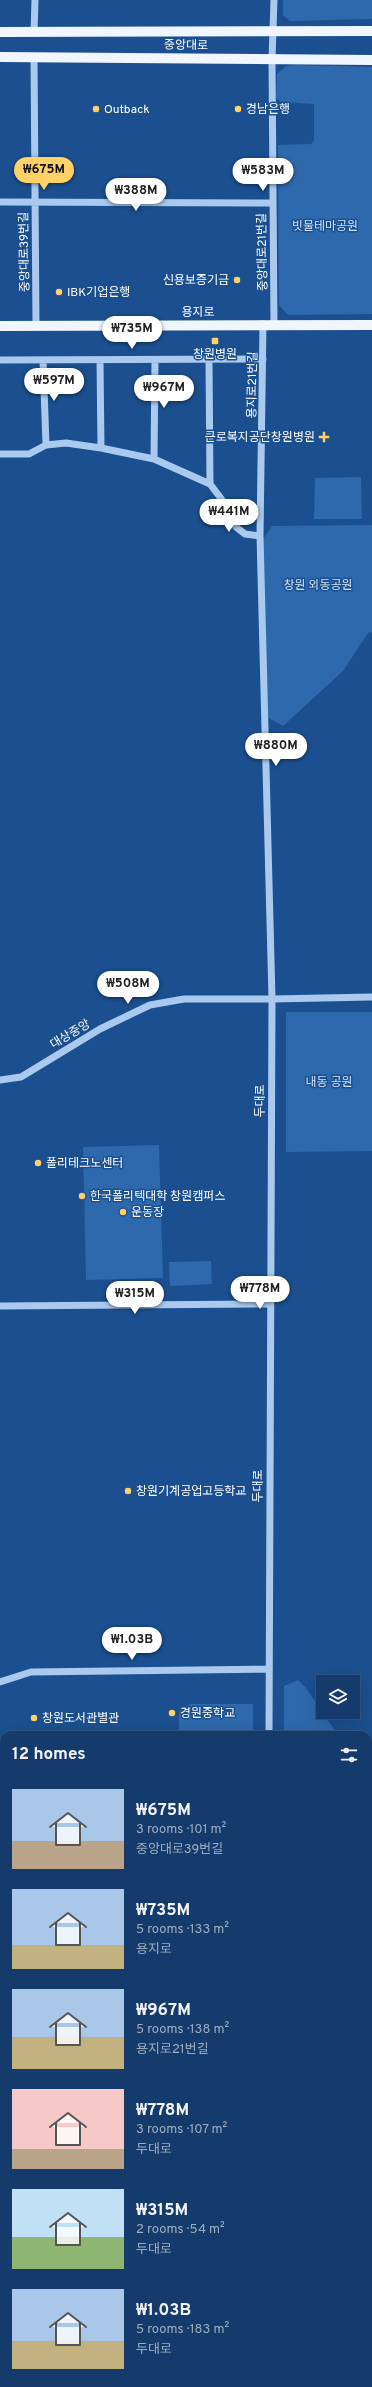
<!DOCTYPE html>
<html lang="en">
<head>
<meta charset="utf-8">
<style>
  :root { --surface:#143b6b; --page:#1d4271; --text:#f1f3f6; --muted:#9dadc1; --line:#33557e; --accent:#ffd166 }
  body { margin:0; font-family:Overpass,"Noto Sans KR",sans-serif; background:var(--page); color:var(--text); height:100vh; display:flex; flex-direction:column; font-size:15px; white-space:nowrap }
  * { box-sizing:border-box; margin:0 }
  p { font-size:13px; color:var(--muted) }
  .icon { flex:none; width:22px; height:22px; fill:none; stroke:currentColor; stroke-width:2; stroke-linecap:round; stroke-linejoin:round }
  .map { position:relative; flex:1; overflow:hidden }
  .sheet { position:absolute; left:0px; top:1731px; width:372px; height:656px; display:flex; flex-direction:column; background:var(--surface); border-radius:12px 12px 0 0; box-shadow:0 4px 16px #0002,0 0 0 1px var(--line) }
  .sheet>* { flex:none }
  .buttons { position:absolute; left:316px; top:1675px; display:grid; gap:8px }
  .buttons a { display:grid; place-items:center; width:44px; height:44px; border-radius:0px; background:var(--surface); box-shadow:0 4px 16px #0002,0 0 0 1px var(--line); font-size:20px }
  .price { position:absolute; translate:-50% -34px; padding:0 9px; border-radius:14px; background:#fff; color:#222; font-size:13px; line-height:26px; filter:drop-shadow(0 1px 2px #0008) }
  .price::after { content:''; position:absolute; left:50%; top:24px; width:12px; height:9px; margin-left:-6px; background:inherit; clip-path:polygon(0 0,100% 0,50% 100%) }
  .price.active { background:var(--accent); color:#111 }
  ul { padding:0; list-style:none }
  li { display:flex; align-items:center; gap:12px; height:100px; padding:0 12px }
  li span { display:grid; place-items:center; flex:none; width:112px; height:80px; border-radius:0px; color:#555 }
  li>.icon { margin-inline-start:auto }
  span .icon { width:48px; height:48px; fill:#fffc; stroke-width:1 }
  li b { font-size:17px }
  h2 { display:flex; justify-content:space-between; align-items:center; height:48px; padding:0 12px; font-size:17px }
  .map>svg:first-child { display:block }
  .green { fill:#2e69ad }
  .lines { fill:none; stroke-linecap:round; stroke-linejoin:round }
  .minor { stroke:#a9c9ee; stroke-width:7 }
  .major { stroke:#f0f6ff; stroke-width:10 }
  .poi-dot { fill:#ffd166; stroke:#1b4f8f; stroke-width:1.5 }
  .labels { text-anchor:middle; stroke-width:3; stroke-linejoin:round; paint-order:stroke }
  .street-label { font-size:12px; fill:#fff; stroke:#1b4f8f }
  .poi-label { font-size:12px; fill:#fff; stroke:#1b4f8f; text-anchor:start }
  .park-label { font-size:12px; fill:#cfe3fa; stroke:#1b4f8f }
</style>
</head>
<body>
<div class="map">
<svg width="372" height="2387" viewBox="0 0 372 2387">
  <rect width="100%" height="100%" fill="#1b4f8f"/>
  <path class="green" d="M283,0H372V19L290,21L283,15Z
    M296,65L372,67V314L288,315L279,305L278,145L311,144L314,140V104L281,102L276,98L277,74L286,66Z
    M361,477L362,519H314L315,478Z
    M372,525V632L368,633L343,671L283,726L267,717L263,539L272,526Z
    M286,1012H372V1151L286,1152Z
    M159,1145L163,1278L86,1280L83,1147Z
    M211,1261L212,1284L170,1286L169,1262Z
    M298,1680L306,1688L338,1735H284V1686Z
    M190,1704H253V1735H179V1711Z
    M368,1775L372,1780V2387H289L286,2383H368Z
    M0,2266L4,2273V2383H67L69,2387H0Z"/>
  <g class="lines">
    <path class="minor" d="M34,32L35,0
      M34,57L36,326
      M0,202L273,203
      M274,324L272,59L274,0
      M0,360L263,359
      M43,360L46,445
      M100,360L101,448
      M209,360L210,484
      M0,454H29L46,445L66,443L101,448L154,459L210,484L226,505L236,527L245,534L260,536L263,324
      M154,459L155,360
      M0,1080L21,1077L100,1029L150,1005L184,999H272L260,536
      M0,1306L269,1304
      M0,1682L31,1672L269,1669
      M269,1735L272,999L372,997
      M275,2383V2387"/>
    <path class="major" d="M0,32L372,31
      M0,57L372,60
      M0,326L372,325"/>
  </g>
  <g class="poi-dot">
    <circle cx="96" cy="109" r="4"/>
    <circle cx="238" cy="109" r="4"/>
    <circle cx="237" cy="280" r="4"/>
    <circle cx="59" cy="292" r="4"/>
    <rect x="211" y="337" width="8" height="8" rx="2"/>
    <path d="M322 431h4v4h4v4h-4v4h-4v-4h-4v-4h4z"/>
    <circle cx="38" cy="1163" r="4"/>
    <circle cx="82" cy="1196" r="4"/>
    <circle cx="123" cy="1212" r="4"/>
    <circle cx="128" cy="1491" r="4"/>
    <circle cx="172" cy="1713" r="4"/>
    <circle cx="34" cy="1718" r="4"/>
  </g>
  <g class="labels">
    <g class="street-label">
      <text transform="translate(186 45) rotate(1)" y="4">중앙대로</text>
      <text transform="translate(24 252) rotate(-91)" y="4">중앙대로39번길</text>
      <text transform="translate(262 252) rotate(-91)" y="4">중앙대로21번길</text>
      <text x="198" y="316">용지로</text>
      <text transform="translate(252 385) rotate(-89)" y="4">용지로21번길</text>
      <text transform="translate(70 1034) rotate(-31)" y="4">대상중앙</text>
      <text transform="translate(260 1101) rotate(-90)" y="4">두대로</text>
      <text transform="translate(258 1486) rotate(-90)" y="4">두대로</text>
    </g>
    <g class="poi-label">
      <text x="104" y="113">Outback</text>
      <text x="246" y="113">경남은행</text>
      <text x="229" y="284" text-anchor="end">신용보증기금</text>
      <text x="67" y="296">IBK기업은행</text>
      <text x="215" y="358" text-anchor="middle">창원병원</text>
      <text x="315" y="441" text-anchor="end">근로복지공단창원병원</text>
      <text x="46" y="1167">폴리테크노센터</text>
      <text x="90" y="1200">한국폴리텍대학 창원캠퍼스</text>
      <text x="131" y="1216">운동장</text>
      <text x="136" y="1495">창원기계공업고등학교</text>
      <text x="180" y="1717">경원중학교</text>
      <text x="42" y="1722">창원도서관별관</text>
    </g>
    <g class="park-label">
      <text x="325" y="230">빗물테마공원</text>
      <text x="318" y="589">창원 외동공원</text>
      <text x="329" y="1086">내동 공원</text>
    </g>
  </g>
</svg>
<div class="buttons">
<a><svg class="icon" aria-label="layers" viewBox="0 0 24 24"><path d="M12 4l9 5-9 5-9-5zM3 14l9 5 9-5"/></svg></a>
</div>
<b class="price active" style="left:44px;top:191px">₩675M</b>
<b class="price" style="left:263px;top:192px">₩583M</b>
<b class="price" style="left:136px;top:212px">₩388M</b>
<b class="price" style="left:132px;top:350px">₩735M</b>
<b class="price" style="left:54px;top:402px">₩597M</b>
<b class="price" style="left:164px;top:409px">₩967M</b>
<b class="price" style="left:229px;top:533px">₩441M</b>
<b class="price" style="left:276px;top:767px">₩880M</b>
<b class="price" style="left:128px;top:1005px">₩508M</b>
<b class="price" style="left:260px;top:1310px">₩778M</b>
<b class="price" style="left:135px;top:1315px">₩315M</b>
<b class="price" style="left:132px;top:1661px">₩1.03B</b>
<section class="sheet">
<h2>12 homes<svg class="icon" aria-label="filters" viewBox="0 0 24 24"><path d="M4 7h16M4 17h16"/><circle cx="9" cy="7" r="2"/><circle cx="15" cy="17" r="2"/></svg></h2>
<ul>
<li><span style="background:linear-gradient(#a9c7e8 65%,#b9a48a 0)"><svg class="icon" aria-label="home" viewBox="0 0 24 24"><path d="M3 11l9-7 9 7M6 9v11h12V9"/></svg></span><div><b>₩675M</b><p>3 rooms · 101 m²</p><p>중앙대로39번길</p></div></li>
<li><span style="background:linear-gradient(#a9c7e8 70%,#c2b280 0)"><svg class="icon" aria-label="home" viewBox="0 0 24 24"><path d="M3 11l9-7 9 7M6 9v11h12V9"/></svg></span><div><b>₩735M</b><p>5 rooms · 133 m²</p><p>용지로</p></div></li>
<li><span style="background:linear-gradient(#a9c7e8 60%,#c2b280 0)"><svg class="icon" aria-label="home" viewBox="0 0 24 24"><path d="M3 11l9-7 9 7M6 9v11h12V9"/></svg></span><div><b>₩967M</b><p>5 rooms · 138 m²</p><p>용지로21번길</p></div></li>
<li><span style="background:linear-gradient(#f6c9c9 75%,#b9a48a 0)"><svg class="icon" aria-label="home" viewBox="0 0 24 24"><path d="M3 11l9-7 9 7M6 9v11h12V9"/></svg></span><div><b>₩778M</b><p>3 rooms · 107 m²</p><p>두대로</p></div></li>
<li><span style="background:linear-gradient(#bfe0f5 60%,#8fb573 0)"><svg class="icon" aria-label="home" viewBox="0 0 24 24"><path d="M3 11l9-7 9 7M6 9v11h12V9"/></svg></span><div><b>₩315M</b><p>2 rooms · 54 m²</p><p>두대로</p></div></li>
<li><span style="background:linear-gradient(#a9c7e8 65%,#c2b280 0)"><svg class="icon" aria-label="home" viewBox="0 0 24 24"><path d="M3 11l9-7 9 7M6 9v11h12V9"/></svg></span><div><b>₩1.03B</b><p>5 rooms · 183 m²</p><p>두대로</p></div></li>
</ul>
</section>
</div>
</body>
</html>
